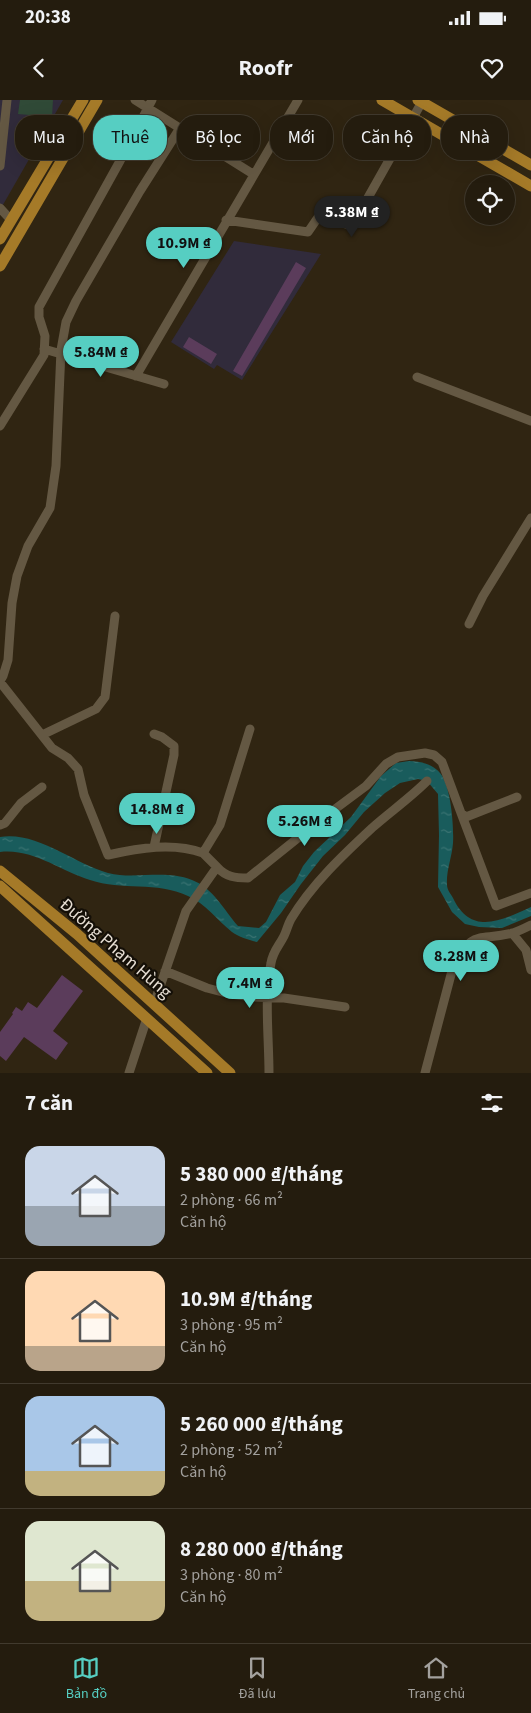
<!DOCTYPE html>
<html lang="vi">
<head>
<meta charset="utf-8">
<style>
  :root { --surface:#241c0e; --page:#30291c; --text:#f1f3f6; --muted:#a3a19e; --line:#413a2e; --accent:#56cec2 }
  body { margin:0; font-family:"Source Sans 3",sans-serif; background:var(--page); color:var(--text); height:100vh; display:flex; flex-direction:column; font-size:19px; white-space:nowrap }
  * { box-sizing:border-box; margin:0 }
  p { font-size:16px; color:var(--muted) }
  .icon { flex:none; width:28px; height:28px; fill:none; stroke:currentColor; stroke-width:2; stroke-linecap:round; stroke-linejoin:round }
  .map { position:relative; height:973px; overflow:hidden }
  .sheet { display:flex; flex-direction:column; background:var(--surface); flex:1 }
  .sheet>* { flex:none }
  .top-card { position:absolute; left:15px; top:15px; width:501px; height:45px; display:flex; gap:10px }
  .fabs { position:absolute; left:465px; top:75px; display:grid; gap:10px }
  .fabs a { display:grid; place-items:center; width:50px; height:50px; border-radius:50%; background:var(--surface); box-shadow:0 5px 20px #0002,0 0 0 1px var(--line); font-size:25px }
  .price { position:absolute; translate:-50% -42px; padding:0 11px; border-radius:18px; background:var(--accent); color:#111; font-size:16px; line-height:32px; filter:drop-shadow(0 1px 2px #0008) }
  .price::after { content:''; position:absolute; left:50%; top:30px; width:15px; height:11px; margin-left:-8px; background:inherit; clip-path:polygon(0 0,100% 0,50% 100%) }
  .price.on { background:#222; color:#fff }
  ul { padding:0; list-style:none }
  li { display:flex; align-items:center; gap:15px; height:125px; padding:0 25px }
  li+li { border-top:1px solid var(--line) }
  li span { display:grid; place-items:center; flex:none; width:140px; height:100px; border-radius:15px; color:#555 }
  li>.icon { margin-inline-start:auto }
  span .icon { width:60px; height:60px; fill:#fffc; stroke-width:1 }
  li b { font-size:21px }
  h2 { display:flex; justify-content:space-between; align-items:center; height:60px; padding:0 25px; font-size:21px }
  .tag { padding:0 18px; border-radius:20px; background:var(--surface); box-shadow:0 5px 20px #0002,0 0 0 1px var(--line); font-size:18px; line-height:45px }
  .tag.on { background:var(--accent); color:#111 }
  .status { display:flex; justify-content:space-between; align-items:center; height:35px; padding:0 25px; background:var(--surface); direction:ltr }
  .status svg { height:14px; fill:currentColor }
  header { display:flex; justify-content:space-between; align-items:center; height:65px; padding:0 25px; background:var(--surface); font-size:22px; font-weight:700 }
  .menu { display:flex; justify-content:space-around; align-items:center; height:70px; border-top:1px solid var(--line); background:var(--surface); font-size:14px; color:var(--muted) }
  .menu a { display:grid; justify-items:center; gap:2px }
  .menu .on { color:var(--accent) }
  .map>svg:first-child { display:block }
  .education { fill:#312b3b }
  .green { fill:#304a37 }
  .water { fill:url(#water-ripples) }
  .building { fill:#5b3c5b }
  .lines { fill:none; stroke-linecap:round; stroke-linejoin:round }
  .minor { stroke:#645843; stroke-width:9 }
  .major { stroke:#a57a28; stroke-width:11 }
  .labels { text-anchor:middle; stroke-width:4.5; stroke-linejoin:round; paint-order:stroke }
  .street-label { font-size:18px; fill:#e6ded3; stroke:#140f07 }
</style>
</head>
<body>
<div class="status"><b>20:38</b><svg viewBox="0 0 49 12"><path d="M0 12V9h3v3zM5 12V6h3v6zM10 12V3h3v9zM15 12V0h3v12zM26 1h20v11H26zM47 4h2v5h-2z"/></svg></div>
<header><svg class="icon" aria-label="back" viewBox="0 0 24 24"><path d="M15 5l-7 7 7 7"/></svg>Roofr<svg class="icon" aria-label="heart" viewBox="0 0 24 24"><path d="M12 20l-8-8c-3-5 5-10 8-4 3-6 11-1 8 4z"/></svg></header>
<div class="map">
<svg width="531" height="973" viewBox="0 0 531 973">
  <defs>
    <pattern id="water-ripples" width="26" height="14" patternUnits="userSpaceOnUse" patternTransform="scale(1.25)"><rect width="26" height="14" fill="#195c5c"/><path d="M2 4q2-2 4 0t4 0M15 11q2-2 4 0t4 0" fill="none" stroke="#3a7372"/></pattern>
  </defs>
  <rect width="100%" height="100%" fill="#302512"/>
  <path class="education" d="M0,0H63L0,110Z
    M234,141L321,154L242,280L217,265L214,269L171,242Z"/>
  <path class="green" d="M20,0H53L52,17L18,14Z"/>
  <path class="water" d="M409,661C419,661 433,664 440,673C451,685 454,727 453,743C452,757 446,771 447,785C447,790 451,794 453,798C471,836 501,821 531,807V816L502,828L479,827L465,824L452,812L438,787L439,735L438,694L427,681L418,679L400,683L385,693L364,712L345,735L323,756L301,784L281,813L257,842C249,840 239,837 232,832C217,820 206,804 188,796C157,781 122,791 90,780C60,771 33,748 0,752V737C37,731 73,763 108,773C135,780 164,769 192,780C213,788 224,810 238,826L259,828L266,822L280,795L295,782L303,766L314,752L351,717L381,676L396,663Z"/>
  <path class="building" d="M296,162L306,168L242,276L233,271Z
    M189,237L217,254L211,264L183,247Z
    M62,875L83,891L53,931L68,943L56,960L24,937L6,961L0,956V932L13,914L12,913L16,907L22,911L28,902L37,908Z"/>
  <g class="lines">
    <path class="minor" d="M135,0L253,74
      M0,66L7,0
      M0,108L11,120
      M226,120L308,132L319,116L352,126L423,0
      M44,249L164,284
      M136,276L298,0
      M417,277L531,321
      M0,326L44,255L45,236L39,217V207L120,61L152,0
      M469,524L483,496L531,418
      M0,581L3,576L8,560L12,503L17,476L28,446L50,408L56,366L61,250L66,222L76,201L140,91L180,28
      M0,582L52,648L68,658L78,669L84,695L108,755C139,748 173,742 203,753
      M42,635L96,609L105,597L115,516
      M461,713L496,806L531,793
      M0,725L5,723L21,703L42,687
      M154,747L174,655V646L162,637L154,634
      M217,767C226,777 235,778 248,778L319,721L366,686L386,664L398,657L425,653L434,655L442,662L461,713L466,717L517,697
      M512,833L526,850L531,870
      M165,871L207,888L230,894L254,897L284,898L345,907
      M154,904L186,811L217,767L203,753L220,725L250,629
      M129,973L147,918
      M269,973C269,938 264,897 271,863C273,851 279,846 284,836C287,830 288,824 291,819C312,784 343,755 372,728C390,712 410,698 427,681
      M425,973L453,867C473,828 478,842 513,833C519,831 525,828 531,825"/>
    <path class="major" d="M382,0L531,86
      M418,0L531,65
      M0,139L83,0
      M0,166L97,0
      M0,771L77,834L230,973
      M0,786L207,973"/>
  </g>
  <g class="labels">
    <g class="street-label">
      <text transform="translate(116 848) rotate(41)" y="6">Đường Phạm Hùng</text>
    </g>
  </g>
</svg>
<div class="fabs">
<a><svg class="icon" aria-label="locate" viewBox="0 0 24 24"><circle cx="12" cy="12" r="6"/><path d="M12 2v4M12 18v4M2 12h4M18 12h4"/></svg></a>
</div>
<b class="price on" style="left:352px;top:138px">5.38M ₫</b>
<b class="price" style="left:184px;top:169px">10.9M ₫</b>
<b class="price" style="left:101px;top:278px">5.84M ₫</b>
<b class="price" style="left:157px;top:735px">14.8M ₫</b>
<b class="price" style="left:305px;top:747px">5.26M ₫</b>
<b class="price" style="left:461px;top:882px">8.28M ₫</b>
<b class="price" style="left:250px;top:909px">7.4M ₫</b>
<div class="top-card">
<a class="tag">Mua</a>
<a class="tag on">Thuê</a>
<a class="tag">Bộ lọc</a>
<a class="tag">Mới</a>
<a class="tag">Căn hộ</a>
<a class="tag">Nhà</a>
</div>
</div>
<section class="sheet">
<h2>7 căn<svg class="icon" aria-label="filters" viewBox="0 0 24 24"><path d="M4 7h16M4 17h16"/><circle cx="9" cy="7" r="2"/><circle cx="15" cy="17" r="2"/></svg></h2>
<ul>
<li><span style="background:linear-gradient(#c9d6e8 60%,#9aa5b1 0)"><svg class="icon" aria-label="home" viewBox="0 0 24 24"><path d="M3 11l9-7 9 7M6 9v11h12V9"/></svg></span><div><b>5 380 000 ₫/tháng</b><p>2 phòng · 66 m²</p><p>Căn hộ</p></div></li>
<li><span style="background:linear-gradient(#ffd9b3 75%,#b9a48a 0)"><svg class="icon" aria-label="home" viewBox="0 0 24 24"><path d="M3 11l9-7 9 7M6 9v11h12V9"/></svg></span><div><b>10.9M ₫/tháng</b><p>3 phòng · 95 m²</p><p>Căn hộ</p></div></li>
<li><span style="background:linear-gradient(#a9c7e8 75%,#c2b280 0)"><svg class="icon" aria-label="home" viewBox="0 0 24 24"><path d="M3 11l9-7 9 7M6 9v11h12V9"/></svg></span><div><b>5 260 000 ₫/tháng</b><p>2 phòng · 52 m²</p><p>Căn hộ</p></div></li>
<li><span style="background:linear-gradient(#dfe7d0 60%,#c2b280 0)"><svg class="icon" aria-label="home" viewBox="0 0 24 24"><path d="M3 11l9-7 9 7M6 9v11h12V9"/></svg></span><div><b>8 280 000 ₫/tháng</b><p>3 phòng · 80 m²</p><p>Căn hộ</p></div></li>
</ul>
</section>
<nav class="menu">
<a class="on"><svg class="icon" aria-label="map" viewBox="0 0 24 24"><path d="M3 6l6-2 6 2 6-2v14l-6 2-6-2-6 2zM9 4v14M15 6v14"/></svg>Bản đồ</a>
<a><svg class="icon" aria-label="saved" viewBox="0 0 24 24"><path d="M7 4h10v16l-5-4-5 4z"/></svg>Đã lưu</a>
<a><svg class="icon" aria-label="home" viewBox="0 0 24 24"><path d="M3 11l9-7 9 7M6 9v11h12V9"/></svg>Trang chủ</a>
</nav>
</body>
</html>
